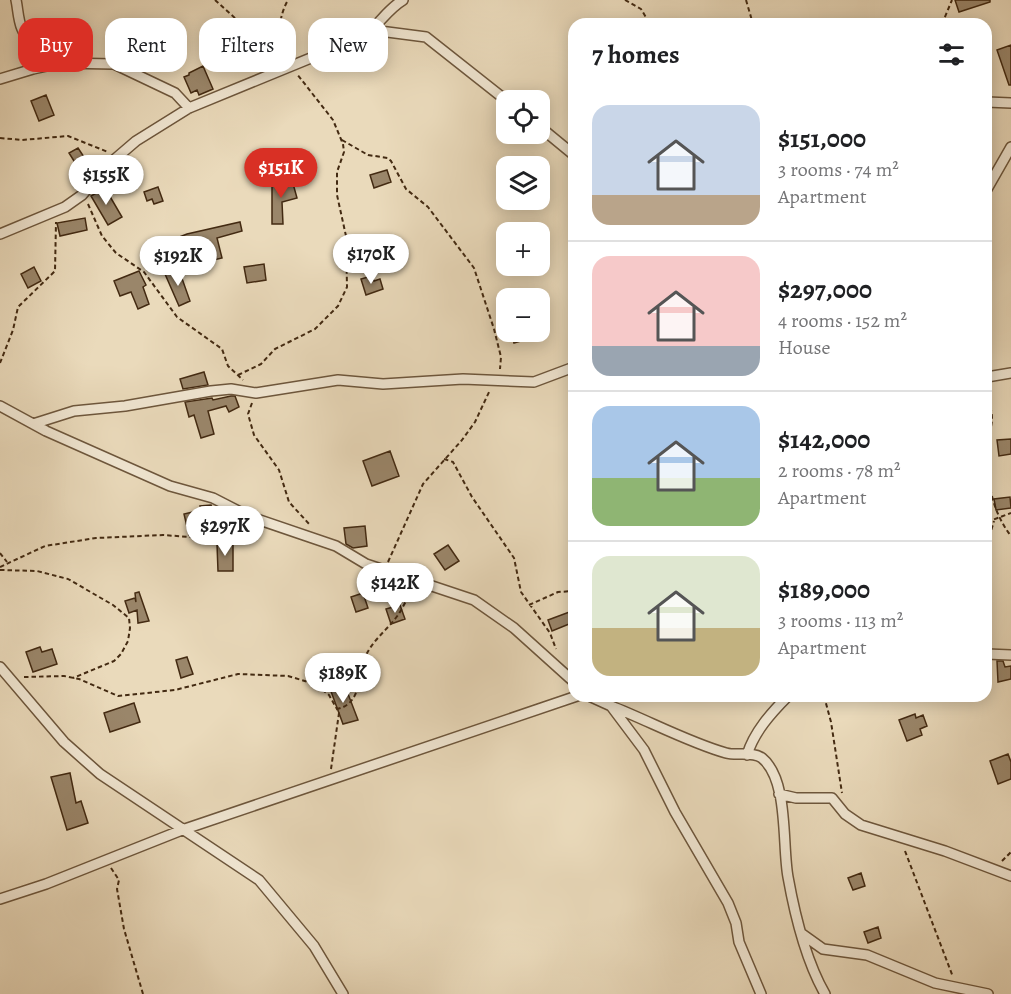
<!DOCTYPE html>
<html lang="en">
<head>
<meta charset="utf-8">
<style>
  :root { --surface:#fff; --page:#f6f6f6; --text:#202124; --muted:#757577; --line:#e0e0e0; --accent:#d93025 }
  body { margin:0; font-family:Alegreya,serif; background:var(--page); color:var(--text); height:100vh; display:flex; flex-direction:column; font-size:22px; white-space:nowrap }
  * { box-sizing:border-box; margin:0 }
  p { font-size:20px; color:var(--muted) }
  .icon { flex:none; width:33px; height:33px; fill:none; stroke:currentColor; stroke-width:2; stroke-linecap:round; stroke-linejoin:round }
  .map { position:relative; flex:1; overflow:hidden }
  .details { position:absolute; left:568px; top:18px; width:424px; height:684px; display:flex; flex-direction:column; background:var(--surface); border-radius:18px; box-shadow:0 3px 15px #0003 }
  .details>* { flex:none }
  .hud { position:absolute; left:18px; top:18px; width:460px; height:54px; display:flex; gap:12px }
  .controls { position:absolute; left:496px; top:90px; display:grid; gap:12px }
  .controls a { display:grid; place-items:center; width:54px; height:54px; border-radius:12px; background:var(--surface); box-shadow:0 3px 15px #0003; font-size:30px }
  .price { position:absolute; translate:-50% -51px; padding:0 14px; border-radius:21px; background:#fff; color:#222; font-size:20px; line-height:39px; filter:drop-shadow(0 2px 3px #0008) }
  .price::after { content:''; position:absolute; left:50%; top:36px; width:18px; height:14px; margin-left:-9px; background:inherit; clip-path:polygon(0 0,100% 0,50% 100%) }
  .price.on { background:var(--accent); color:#fff }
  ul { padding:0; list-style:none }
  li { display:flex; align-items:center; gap:18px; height:150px; padding:0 24px }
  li+li { border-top:2px solid var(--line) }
  li span { display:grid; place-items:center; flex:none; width:168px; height:120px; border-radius:18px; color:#555 }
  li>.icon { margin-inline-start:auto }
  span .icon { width:72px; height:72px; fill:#fffc; stroke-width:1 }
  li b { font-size:26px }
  h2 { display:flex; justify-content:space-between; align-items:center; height:72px; padding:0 24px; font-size:26px }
  .chip { padding:0 21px; border-radius:18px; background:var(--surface); box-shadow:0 3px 15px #0003; font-size:21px; line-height:54px }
  .chip.on { background:var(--accent); color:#fff }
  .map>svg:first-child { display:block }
  .building { fill:#9a866a; stroke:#432a12; stroke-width:1.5 }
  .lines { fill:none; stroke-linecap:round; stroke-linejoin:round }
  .minor-casing { stroke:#6d563c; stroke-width:12 }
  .path { stroke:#432a12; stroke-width:2; stroke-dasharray:4.5 3; stroke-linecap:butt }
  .minor { stroke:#f1e7d3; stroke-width:9 }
</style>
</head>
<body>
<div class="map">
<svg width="1011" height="994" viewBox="0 0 1011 994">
  <rect width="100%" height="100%" fill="#eadabb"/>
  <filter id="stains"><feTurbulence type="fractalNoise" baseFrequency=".00333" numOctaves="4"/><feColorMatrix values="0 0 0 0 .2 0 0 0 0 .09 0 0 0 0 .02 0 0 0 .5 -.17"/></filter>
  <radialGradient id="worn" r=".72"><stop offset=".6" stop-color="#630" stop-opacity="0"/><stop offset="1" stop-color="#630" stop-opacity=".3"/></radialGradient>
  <path class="building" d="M955,0H990V2L959,12Z
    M1011,45V85H1009L997,50Z
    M203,66L213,89L199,95L197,90L191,93L184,77L189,75V73Z
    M46,95L54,115L39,121L31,101Z
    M78,148L88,163L79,169L69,153Z
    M387,170L391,182L374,188L370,175Z
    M292,180L297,198L282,202L283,224H272V182Z
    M158,187L163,201L154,204L152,199L147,201L144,192Z
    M105,188L122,217L108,225L91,196Z
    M85,218L87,230L60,236L57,223Z
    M240,222L242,231L217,238L222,258L175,269L164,243L187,234Z
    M264,264L266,280L247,283L244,267Z
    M34,267L41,281L28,288L21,274Z
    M179,270L190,301L179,306L165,274Z
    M139,271L146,285L143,287L149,304L138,309L131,292L120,296L114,281Z
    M372,276L374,281L380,279L383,289L366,295L361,279Z
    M511,332H543L544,334L514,343Z
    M204,372L208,385L183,389L180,379Z
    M231,396H235L239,407L229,412L226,406L208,411L214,434L201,438L194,415L189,417L185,402L212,398L213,400Z
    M1011,439V454L999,456L997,440Z
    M390,451L399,476L372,486L363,461Z
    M1010,497L1011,508L996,510L994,499Z
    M211,505L217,528L189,535L184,514L201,510L200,506Z
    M365,526L367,546L353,548L346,544L344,528Z
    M217,544H233V571H218Z
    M448,545L459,561L445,570L434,554Z
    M139,592L149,621L138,623L137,610L129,613L125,601L135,598L136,602L135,593Z
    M363,593L368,608L356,612L351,597Z
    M400,605L405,619L391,624L386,609Z
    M572,611L574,622L552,631L548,620Z
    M40,647L42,652L52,649L57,664L33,672L26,652Z
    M187,657L193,674L181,678L176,660Z
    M997,661H1003L1005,667L1011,666V679L998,682Z
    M338,682L341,688L345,686L358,720L343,724L329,686Z
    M134,703L140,722L110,732L104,713Z
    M915,714L916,718L923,715L927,726L920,729L922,735L907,741L899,720Z
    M1008,754L1011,762V779L998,784L990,761Z
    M70,773L76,803L81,801L88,823L67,830L51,777Z
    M861,873L865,886L853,890L848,878Z
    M878,927L881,938L868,943L864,932Z"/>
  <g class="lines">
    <defs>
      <path id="minor" d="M372,30L426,37L507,101
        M33,69L61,63L114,64L175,93L189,108
        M0,79L33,69C41,53 28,43 22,29C18,20 18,9 16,0
        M987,102L1011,103
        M540,127L574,155
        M987,189L1011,147
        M0,234L65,207L82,195L108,165L136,141L189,108L362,37C378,27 386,10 403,0
        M987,377L1011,373
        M0,406L46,431L170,486L213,498L248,516L336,546L366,564L474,600L514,628L574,682
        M33,424L74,411L125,406L211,391L231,389L256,393L338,380L383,384L463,379L534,382L574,367
        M987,654L1011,655
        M0,667L64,742L100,774L259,880L314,946L343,994
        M589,696L611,706L644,750L675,812L728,903L736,923L739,942L761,994
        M611,706C647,720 690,743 726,753C736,756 753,751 762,758C789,780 782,845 788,877C795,916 805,959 825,994
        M747,755C754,732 771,713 788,696
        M779,794L796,798H832L845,814L861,825L945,851L1011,876
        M0,899L46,884L182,830L577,696
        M802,934L823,949L867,955L935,983L988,994"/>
    </defs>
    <use href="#minor" class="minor-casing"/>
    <path class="path" d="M215,0L247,29L280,44
      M625,0L641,9L650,24
      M746,0L753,24
      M942,24L952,0
      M286,57C277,38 278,18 288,0
      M0,138L22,140L68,136L108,152
      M342,140L368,155L388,158L391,161L406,189L428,207L474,268L494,329L501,357L500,369
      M88,204L102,236L116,253L144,272L177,317L222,349L228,366L243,380
      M0,363L13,330L18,307L55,271L56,222
      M238,375L261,364L275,349L315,329L338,306L347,287L346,236L337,195V172L344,152L343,144L333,120L297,74
      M987,400C997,420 989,426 988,446C986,478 991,510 1011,536
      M252,403L248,414L254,435L279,470L289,502L310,525
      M444,459L453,462L472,497L514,558L521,592L550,633L556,649
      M987,522L1011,513
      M987,544L994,521
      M0,553L7,562
      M388,562L423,484L462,440L475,422L490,390
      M0,567L45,546L96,538L163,535L190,537L213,533L238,522
      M0,570L37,571L68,579L113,605L129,618L130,628L128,641L121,654L114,661L73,678
      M529,605L558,592L574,591
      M24,677L64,676L79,679L118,696L175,690L238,674L288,676L315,684L329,695L337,709
      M824,696L831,722L842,793
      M331,769L339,713L337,709C362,704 358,675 366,655C374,639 388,629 398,615C403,608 407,598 412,590
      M905,851L953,977
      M1002,861L1011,852
      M111,868L119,880L117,889L124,929L143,994"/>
    <use href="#minor" class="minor"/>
  </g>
  <rect width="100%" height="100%" filter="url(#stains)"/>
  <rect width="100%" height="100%" fill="url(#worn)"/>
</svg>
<div class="controls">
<a><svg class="icon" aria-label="locate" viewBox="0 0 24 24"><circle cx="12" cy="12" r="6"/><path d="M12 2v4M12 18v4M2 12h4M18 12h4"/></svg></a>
<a><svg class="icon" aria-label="layers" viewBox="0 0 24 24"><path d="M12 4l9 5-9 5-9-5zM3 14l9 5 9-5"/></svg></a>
<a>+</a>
<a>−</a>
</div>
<b class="price on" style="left:281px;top:199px">$151K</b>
<b class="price" style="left:106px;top:206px">$155K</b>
<b class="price" style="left:371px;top:285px">$170K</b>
<b class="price" style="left:178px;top:287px">$192K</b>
<b class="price" style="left:225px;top:557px">$297K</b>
<b class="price" style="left:395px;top:614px">$142K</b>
<b class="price" style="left:343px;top:704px">$189K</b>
<div class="hud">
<a class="chip on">Buy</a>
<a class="chip">Rent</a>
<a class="chip">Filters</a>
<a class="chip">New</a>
</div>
<section class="details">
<h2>7 homes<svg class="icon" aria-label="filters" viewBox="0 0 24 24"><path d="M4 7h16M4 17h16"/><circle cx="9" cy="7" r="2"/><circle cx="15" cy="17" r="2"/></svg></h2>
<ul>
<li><span style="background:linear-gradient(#c9d6e8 75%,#b9a48a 0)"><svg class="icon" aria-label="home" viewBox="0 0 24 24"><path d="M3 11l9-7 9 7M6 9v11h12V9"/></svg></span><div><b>$151,000</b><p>3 rooms · 74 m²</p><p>Apartment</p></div></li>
<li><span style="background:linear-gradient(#f6c9c9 75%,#9aa5b1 0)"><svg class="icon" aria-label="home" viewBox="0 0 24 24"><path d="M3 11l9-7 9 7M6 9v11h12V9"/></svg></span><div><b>$297,000</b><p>4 rooms · 152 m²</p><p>House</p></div></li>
<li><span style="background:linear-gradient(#a9c7e8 60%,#8fb573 0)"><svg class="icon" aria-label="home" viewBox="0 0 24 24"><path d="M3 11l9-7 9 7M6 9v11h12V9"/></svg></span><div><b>$142,000</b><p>2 rooms · 78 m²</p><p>Apartment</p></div></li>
<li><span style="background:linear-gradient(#dfe7d0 60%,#c2b280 0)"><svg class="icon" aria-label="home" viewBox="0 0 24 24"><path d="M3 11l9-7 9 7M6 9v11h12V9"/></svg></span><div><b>$189,000</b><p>3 rooms · 113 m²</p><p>Apartment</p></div></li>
</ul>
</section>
</div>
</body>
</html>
